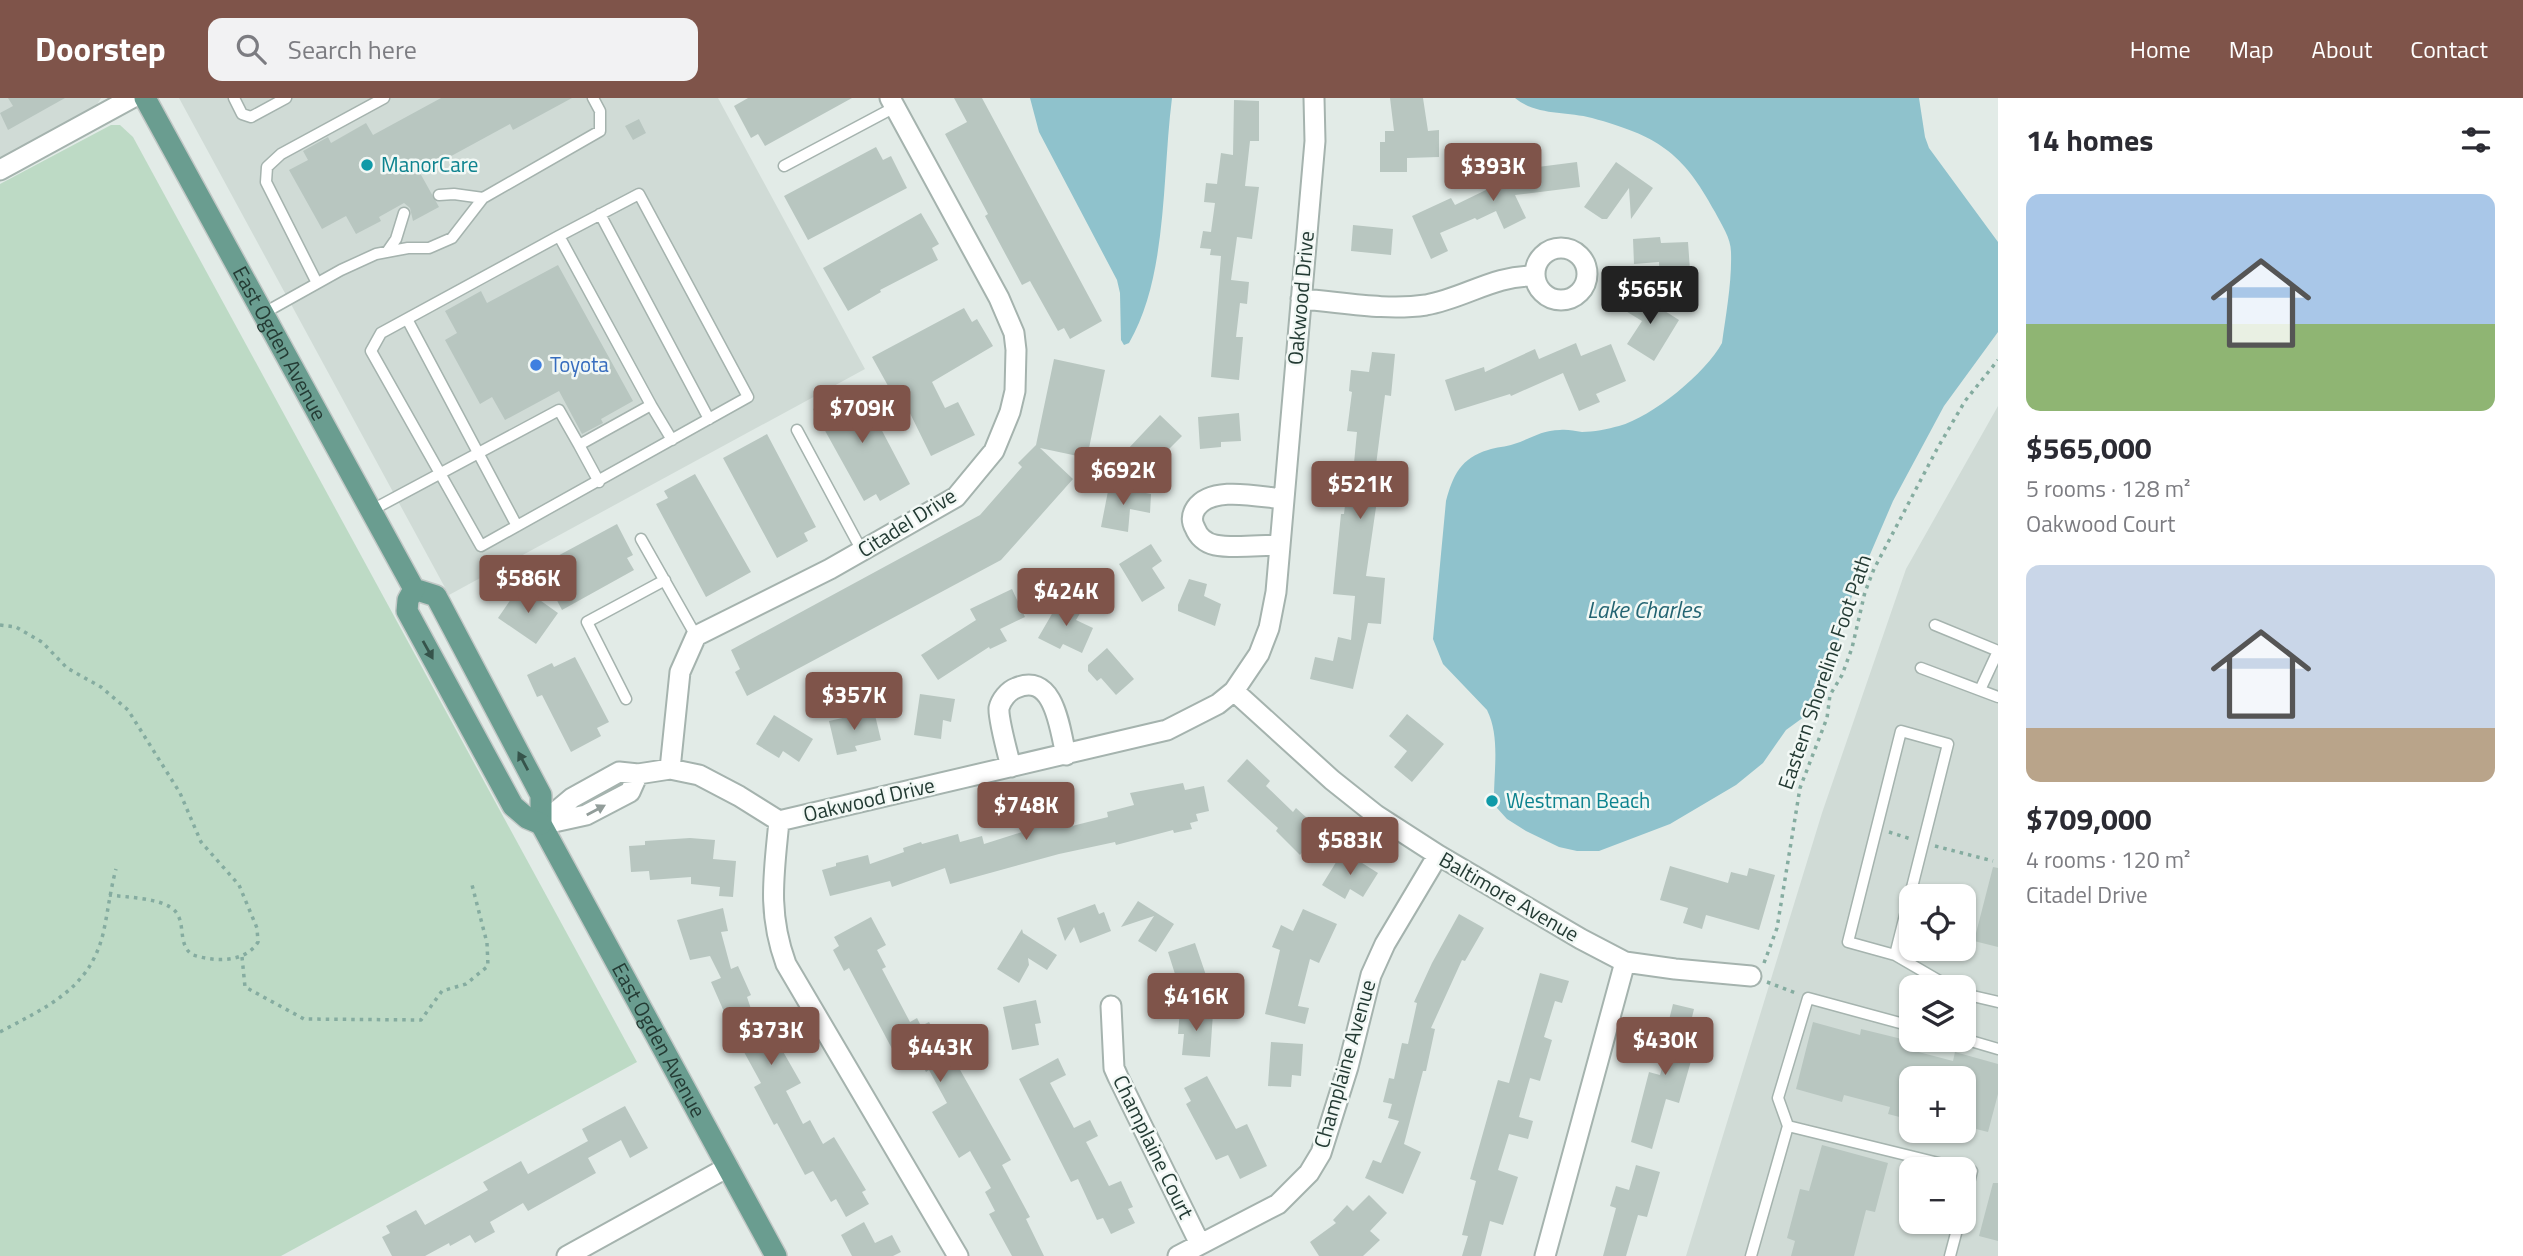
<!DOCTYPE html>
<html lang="en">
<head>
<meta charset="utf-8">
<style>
  :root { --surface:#fff; --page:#f2f2f3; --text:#2b2b33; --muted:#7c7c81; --accent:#7f544a }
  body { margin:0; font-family:"Titillium Web",sans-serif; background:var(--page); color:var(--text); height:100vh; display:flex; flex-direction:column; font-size:26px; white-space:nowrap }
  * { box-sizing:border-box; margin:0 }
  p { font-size:23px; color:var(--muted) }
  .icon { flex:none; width:38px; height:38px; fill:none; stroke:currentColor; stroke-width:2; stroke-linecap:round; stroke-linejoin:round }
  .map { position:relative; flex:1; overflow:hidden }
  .drawer { display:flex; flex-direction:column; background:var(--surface); width:525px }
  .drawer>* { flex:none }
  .tools { position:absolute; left:1899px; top:786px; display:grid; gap:14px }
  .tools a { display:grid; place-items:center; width:77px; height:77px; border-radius:14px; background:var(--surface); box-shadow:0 2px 5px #0004; font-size:35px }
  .price { position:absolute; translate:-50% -60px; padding:0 16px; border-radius:7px; background:var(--accent); color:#fff; font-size:23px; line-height:46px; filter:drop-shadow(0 2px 4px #0008) }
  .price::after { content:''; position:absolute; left:50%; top:42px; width:21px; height:16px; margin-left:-10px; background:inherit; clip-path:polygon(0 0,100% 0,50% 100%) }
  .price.on { background:#222; color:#fff }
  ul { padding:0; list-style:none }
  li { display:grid; align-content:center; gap:14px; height:371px; padding:0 28px }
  li span { display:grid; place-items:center; height:217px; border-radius:14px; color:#555 }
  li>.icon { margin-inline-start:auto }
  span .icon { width:126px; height:126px; fill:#fffc; stroke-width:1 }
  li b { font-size:30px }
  h2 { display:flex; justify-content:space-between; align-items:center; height:84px; padding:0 28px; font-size:30px }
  header { display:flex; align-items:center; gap:42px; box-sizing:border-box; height:98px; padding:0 35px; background:var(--accent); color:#fff }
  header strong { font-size:33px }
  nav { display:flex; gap:38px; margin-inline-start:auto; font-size:24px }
  .search { width:490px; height:63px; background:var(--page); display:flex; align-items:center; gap:18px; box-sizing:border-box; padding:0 24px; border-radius:14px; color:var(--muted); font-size:26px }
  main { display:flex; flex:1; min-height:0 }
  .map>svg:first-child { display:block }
  .built { fill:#d0dbd6; fill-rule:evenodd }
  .green { fill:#bddac5 }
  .water { fill:#8fc2cc }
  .building { fill:#b8c6c0 }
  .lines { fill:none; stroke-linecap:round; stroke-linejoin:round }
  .service-casing { stroke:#a5b3ae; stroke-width:13 }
  .minor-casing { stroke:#a5b3ae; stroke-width:23 }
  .primary-casing { stroke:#c2c8c6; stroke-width:24 }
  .path { stroke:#85aca0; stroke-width:3.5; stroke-dasharray:3.5 5; stroke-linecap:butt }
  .service { stroke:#fff; stroke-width:10 }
  .minor { stroke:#fff; stroke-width:19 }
  .primary { stroke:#6a9d90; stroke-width:21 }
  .oneway { fill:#36544b }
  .oneway2 { fill:#929d9a }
  .culture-dot { fill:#0f9aa8; stroke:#f2f8f5; stroke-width:2.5 }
  .shop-dot { fill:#3f7fe0; stroke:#f2f8f5; stroke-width:2.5 }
  .labels { text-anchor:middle; stroke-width:5; stroke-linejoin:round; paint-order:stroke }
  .culture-label { font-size:21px; fill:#0d838f; stroke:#f2f8f5; text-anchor:start }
  .street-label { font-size:21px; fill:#243b34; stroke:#f2f8f5 }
  .shop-label { font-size:21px; fill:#366cbe; stroke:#f2f8f5; text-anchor:start }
  .water-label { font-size:23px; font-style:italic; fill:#236472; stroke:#f2f8f5 }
</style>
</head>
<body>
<header>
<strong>Doorstep</strong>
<div class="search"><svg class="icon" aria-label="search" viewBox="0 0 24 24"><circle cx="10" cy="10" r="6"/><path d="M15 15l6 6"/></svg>Search here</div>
<nav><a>Home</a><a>Map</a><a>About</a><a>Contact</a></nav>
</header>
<main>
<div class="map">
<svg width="1998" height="1158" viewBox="0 0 1998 1158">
  <rect width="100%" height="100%" fill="#e2ebe7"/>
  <path class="built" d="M0,0H101L95,10L0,62Z
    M179,0H718L865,271L449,497Z
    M1998,308V1158H1686L1822,715L1906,471ZM1911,798H1964V850H1911ZM1911,889H1964V942H1911ZM1911,980H1964V1032H1911ZM1911,1071H1964V1124H1911Z"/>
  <path class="green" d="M111,27H120L133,39L637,964L281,1158H0V86Z"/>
  <path class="water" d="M1030,0H1172C1162,77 1168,178 1129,245L1124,247L1121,242L1120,195L1117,182L1039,34Z
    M1515,0H1919L1925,39L1929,50L1998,144V234L1944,308L1893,403L1844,517L1839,542L1828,562L1825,579L1826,592L1819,608L1786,632L1763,665L1736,687L1670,726L1599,753H1577L1559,749L1526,733L1507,721L1497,710L1494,700C1494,671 1500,638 1487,612L1443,566L1433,541L1446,403C1453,377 1461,360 1488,352C1496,349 1506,349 1514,346C1530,341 1542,332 1560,332C1567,331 1574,333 1582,334C1593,334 1608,331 1619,328C1652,319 1706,275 1722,245C1726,216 1732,184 1731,154C1731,140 1721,126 1715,114C1682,53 1657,38 1592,20C1566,13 1537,18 1515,0Z"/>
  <path class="building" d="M8,0H65L8,32L0,15L13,8Z
    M441,0H572L513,32L510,26L420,75L439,109L413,123L410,110L404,105L379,119L381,123L356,136L346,118L322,131L289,72L308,62L303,53L328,39L331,45L366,25L373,37Z
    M748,0H852L765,48L758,36L751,40L734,8Z
    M954,0H982L1102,223L1070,241L1064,230L1058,233L1030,183L1022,187L985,118L988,116L945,36L967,24Z
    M1390,0H1423L1428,33L1439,32V59L1407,60V74H1380V44H1385V33H1394Z
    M1234,2L1259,3V43H1250L1245,88L1259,89L1252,141L1237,139L1231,182L1249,184L1247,206L1240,205L1236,239H1243L1239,282L1211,279L1221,158L1210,157L1211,151L1200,150L1203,133L1211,134L1215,105L1204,104L1206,85L1217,86L1221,55L1233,57Z
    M639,21L646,35L633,42L625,28Z
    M876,49L883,62L891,58L907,90L808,142L784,98Z
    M1577,64L1580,89L1515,97L1526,120L1504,131L1496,113L1477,122L1475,120L1440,135L1448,153L1431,161L1412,118L1451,100L1455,107L1523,74L1522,71Z
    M1616,64L1653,90L1631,121L1629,90L1607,121H1602L1584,109Z
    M921,115L939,146L932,150L938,162L880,192L881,194L848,213L823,170Z
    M1353,127L1393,131L1391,157L1351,153Z
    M1660,139L1661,145L1688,144L1691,186L1660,188L1659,164L1634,166L1633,141Z
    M558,167L633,303L601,321L603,325L582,336L559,293L505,322L492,299L480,306L445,242L457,235L445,213L481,193L487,205Z
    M1635,194L1679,222L1654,263L1627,246L1642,223L1624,212Z
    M964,210L972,224L977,221L993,248L932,284L945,310L958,304L975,337L931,358L903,301L897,304L872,259Z
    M1576,245L1581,258L1611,246L1626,283L1596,296L1600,304L1579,313L1563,275L1511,298L1510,296L1455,313L1445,282L1484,269L1485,274L1535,251L1539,261Z
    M1372,254L1395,256L1391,298L1385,297L1376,367L1382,368L1366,478L1385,480L1381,526L1368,525L1353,591L1310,581L1315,559L1333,563L1338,539L1351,542L1355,498L1333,496L1341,416H1344L1350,364L1354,365L1357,334L1347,333L1352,294L1349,293L1351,272L1369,274Z
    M1054,261L1105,272L1087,360L1040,350L1073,381L1001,462L747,598L735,574L740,571L731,552L980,417L1022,369L1018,365L1036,347Z
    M858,287L910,386L880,403L876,396L864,403L813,311Z
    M1239,315L1241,343L1221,344V349L1200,351L1198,319Z
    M1160,317L1182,338L1167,353L1160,354L1171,364V370L1159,382L1127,352Z
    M767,336L816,429L804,435L808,443L777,460L723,360Z
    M695,376L751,474L706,499L656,406L668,400L664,393Z
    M1109,388L1151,396L1150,415L1130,411L1128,434L1101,429Z
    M617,426L633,457L627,460L634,472L562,512L539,468Z
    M1151,446L1162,463L1152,470L1165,490L1142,504L1119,466Z
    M1189,481L1207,486L1204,498L1221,506L1215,528L1178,513V507Z
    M520,488L558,515L536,546L498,520Z
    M1012,491L1025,519L1000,531L1007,543L990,551L989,549L938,582L921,557L976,522L970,511Z
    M1060,502L1082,512L1076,522L1093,530L1082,555L1063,546L1060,551L1038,540Z
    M1107,550L1134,581L1116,597L1101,580L1097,583L1088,573V567Z
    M575,559L609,624L597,630L601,638L571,654L542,597L537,599L527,577L552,565L554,569Z
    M920,596L955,601L951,624L943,622L941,641L914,637Z
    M874,613L881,642L855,648L857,653L837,657L829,623Z
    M1407,616L1444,646L1412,684L1394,669L1407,653L1389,638Z
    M774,617L813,641L799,664L783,653L779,660L756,646Z
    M1247,661L1270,683L1266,688L1293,714L1296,710L1307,720L1304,725L1317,738L1300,757L1276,733L1278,730L1227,683Z
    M1183,685L1185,692L1204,688L1209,713L1196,716L1198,723L1190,725L1192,731L1174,735L1173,732L1116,747L1115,744L1059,756L950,786L945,770L892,789L890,783L830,798L822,772L836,768V765L868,757L870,766L904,754L903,750L921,744L922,746L958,736L960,744L982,738L984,746L1022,734L1019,723L1068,710L1072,728L1108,719L1107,714L1134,707L1130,695Z
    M690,740L715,742L713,761L736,763L733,799L719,798L720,789L691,786V779L650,782L649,773L631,774L629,748L645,747V743Z
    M1343,753L1378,775L1363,799L1350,791L1345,801L1322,787Z
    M1670,768L1728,785L1731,774L1747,778L1749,770L1775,777L1759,832L1706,817L1702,831L1683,825L1688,810L1660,802Z
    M1993,769L1998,770V849L1974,843Z
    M1138,803L1174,826L1156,854L1138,843L1154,818L1121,829Z
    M1095,806L1099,816L1104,814L1111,833L1080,845L1074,829L1065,843L1057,820Z
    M723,810L728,833L721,834L731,871L738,868L751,897L747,899L751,911L767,939L773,936L801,985L786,993L803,1026L810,1022L823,1046L834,1039L866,1092L862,1094L869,1106L846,1119L836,1101L831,1104L813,1073L805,1077L777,1025L774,1027L754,989L761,985L733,934L711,884L721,880L710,858L690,862L677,822Z
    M1303,811L1337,826L1319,865L1310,861L1298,908L1309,910L1305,926L1265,916L1280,852L1272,849L1281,827L1293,833Z
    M1459,816L1484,830L1465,863L1462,862L1431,930L1435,931L1426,973H1423L1404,1046L1421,1054L1403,1096L1365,1080L1373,1062L1381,1065L1399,1023L1388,1020L1392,1006L1383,1004L1389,980L1394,981L1402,945L1408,946L1417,905L1414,904L1432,865Z
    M871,819L886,847L877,852L886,869L882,871L910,924L917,920L921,928L929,924L956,972L959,970L1011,1062L1002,1067L1030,1119L1026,1121L1044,1158H1012L989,1116L995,1113L985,1094L991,1090L970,1053L959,1060L932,1014L947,1005L929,972L926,974L914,951L897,960L849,870L844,873L833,852L839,848L834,839Z
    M1022,831L1023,835L1057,857L1047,872L1028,860L1029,867L1019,885L997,871Z
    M1195,845L1209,886L1181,895L1168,854Z
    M1540,875L1569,883L1562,905L1555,903L1544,939L1552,942L1540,983L1530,980L1519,1019L1533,1023L1528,1041L1509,1036L1498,1072L1518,1079L1503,1127L1490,1123L1481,1158H1462L1468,1138L1462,1137L1476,1083L1470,1081L1498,982L1509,985Z
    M1036,902L1041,925L1035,926L1039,947L1012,952L1003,909Z
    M1673,906L1694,911L1682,961L1691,963L1679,1005L1666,1001L1652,1051L1631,1044L1649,974L1660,977L1669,945L1657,943L1661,925L1668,926Z
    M1180,912L1213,915L1210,959L1182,957L1184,936H1178Z
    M1813,924L1860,937L1861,931L1910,943L1907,951L1953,963L1955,954L1998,966V996L1988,1034L1964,1028V980H1911V1022L1888,1016L1890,1009L1844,997L1842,1004L1796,991Z
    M1271,944L1303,946L1301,978L1292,977L1291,989L1268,988Z
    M1058,960L1066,977L1050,985L1074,1030L1090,1022L1098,1038L1086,1044L1109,1088L1121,1083L1133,1109L1128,1111L1135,1125L1111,1136L1103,1120L1097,1122L1078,1081L1071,1084L1019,981Z
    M1207,978L1236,1031L1247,1026L1267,1068L1240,1081L1228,1057L1216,1062L1186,1006L1191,1003L1184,990Z
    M625,1008L648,1050L630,1060L621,1042L588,1060L596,1075L528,1113L523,1105L490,1124L495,1134L475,1145L470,1137L450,1148L449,1145L425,1158H392L382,1139L390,1135L386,1128L416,1112L425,1127L488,1092L483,1084L521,1063L528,1076L588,1043L582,1031Z
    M1822,1047L1888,1065L1875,1114L1866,1112L1854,1158H1791L1795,1143L1787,1140L1800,1091L1809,1093Z
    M1636,1067L1660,1074L1647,1119L1638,1117L1626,1158H1603L1616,1110L1610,1108L1616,1088L1629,1092Z
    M1993,1085H1998V1143L1979,1138Z
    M1369,1097L1387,1115L1370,1133L1380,1142L1363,1158H1319L1310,1144L1336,1125L1333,1122L1347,1107L1353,1113Z
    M864,1124L875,1145L892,1137L901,1154L893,1158H852L841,1137Z"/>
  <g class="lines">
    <defs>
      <path id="service" d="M234,0L242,16L251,19L286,0
        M784,68L895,9
        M439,97L454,96L483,100
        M600,116L709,321
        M387,154L396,141L404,115
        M317,185L266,84L267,69L281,56L384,0
        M264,215L341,172L376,156L408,150H429L452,140L483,100L600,33V13L593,0
        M407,221L517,428
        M651,307L672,342
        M797,332L862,453
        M579,347L599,384
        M372,412L559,312L579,347L651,307L559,138L639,96L748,299L481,448L371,253L381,235L559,138
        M641,441L696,538
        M1935,527L1998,553
        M1921,570L1998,599
        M1980,592L1998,553
        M626,601L587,524L665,482
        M1895,857L1948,646L1901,633L1848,844L1895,857L1950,889
        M1964,896L1998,904
        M1964,941L1998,951
        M1788,1028L1963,1071
        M1964,1071L1972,1073L1964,1105
        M1751,1158L1788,1028L1778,1000L1808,900L1911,928
        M1950,1158L1959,1124"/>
      <path id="minor" d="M0,72L132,0
        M1535 176a26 26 0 1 1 52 0a26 26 0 1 1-52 0Z
        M1301,201C1342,204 1385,213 1426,207C1465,200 1494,177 1535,178
        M1280,447C1260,447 1233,451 1215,447C1205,445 1198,438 1195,430C1191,423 1192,416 1196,410C1212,387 1259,399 1284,401
        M1234,593L1332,682L1376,717L1438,757L1581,841L1625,864L1675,871L1751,878
        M1011,669C1008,657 998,621 999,610C1001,602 1008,593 1016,590C1055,573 1060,633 1066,657
        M670,671L680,574L696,538L830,471L956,399L994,353L1010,314L1015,293L1016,252L1014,235L999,200L890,0
        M779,723C774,776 767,814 786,866L958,1158
        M541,726L572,700L619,674L638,676L670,671L699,677L739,698L779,723L1167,632L1218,606L1234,593L1259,556L1269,530L1276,494L1315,43L1314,0
        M545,726L586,717L630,694L638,676
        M1111,908L1114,970L1118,979L1200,1146
        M567,1158L728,1069
        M1178,1158L1278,1106L1309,1075L1321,1055L1348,969L1371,877L1385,846L1438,757
        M1545,1158L1625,864"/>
      <g id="primary">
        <path id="s1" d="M145,0L414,491L436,498L541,697V726L776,1158"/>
        <path d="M414,491L408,502L407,513L513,708L527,720L541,726"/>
      </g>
    </defs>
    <use href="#service" class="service-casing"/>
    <use href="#minor" class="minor-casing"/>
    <use href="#primary" class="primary-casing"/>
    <path class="path" d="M0,527L16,529L42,544L67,570L101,589L128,612L180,695L201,744L239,787L257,830L258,844C245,865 215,864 193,857C175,846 189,820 170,809C156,800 126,799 109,797
      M1889,734L1911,741
      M1935,748L1993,763
      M242,859L245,889L304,921L421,922L442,893L466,886L488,868L487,845L471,783
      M1764,865L1777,830L1800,690L1827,620L1830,597L1842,577L1852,550L1865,494L1874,471L1937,351L1965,303L1998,262
      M1767,884L1796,895
      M0,934C46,909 89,892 103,836C108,814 110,793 116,771"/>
    <use href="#service" class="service"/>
    <use href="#minor" class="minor"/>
    <use href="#primary" class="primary"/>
  </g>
  <defs><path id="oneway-solid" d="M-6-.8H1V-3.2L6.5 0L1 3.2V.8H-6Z" transform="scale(1.75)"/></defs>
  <g class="oneway">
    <use href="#oneway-solid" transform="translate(428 552) rotate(61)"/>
    <use href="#oneway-solid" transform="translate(523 663) rotate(-118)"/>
  </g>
  <use class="oneway2" href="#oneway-solid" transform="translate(596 712) rotate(-28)"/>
  <g class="culture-dot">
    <circle cx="367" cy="67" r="7"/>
    <circle cx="1492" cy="703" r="7"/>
  </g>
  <circle class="shop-dot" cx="536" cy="267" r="7"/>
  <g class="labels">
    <g class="culture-label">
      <text x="381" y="74">ManorCare</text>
      <text x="1506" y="710">Westman Beach</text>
    </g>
    <g class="street-label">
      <text transform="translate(1301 200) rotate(-85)" y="7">Oakwood Drive</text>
      <text dy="7" stroke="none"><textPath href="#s1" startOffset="280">East Ogden Avenue</textPath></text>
      <text transform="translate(907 425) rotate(-32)" y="7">Citadel Drive</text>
      <text transform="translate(1825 574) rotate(-71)" y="7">Eastern Shoreline Foot Path</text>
      <text transform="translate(869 702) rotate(-13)" y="7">Oakwood Drive</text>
      <text transform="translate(1509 799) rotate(30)" y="7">Baltimore Avenue</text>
      <text dy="7" stroke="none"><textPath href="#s1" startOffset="1083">East Ogden Avenue</textPath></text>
      <text transform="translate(1345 966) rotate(-74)" y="7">Champlaine Avenue</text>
      <text transform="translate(1153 1049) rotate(64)" y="7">Champlaine Court</text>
    </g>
    <g class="shop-label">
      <text x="550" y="274">Toyota</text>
    </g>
    <g class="water-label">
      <text x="1644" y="520">Lake Charles</text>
    </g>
  </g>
</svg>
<div class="tools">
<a><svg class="icon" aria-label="locate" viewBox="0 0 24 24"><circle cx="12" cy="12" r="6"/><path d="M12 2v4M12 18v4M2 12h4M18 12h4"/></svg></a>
<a><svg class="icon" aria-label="layers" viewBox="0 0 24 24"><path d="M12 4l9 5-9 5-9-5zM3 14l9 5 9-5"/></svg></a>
<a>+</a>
<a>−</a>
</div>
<b class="price" style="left:1493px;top:105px">$393K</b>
<b class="price on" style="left:1650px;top:228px">$565K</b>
<b class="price" style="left:862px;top:347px">$709K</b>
<b class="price" style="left:1123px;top:409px">$692K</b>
<b class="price" style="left:1360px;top:423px">$521K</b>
<b class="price" style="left:528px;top:517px">$586K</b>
<b class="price" style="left:1066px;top:530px">$424K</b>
<b class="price" style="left:854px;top:634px">$357K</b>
<b class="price" style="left:1026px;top:744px">$748K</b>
<b class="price" style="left:1350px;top:779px">$583K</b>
<b class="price" style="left:1196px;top:935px">$416K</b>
<b class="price" style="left:771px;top:969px">$373K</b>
<b class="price" style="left:1665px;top:979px">$430K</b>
<b class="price" style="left:940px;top:986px">$443K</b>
</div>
<section class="drawer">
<h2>14 homes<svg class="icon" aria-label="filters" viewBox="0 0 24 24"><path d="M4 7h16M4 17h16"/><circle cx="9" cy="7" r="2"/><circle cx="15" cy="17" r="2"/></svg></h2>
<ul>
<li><span style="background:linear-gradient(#a9c7e8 60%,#8fb573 0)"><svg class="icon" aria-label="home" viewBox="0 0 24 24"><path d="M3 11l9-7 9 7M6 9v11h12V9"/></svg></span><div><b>$565,000</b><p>5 rooms · 128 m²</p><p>Oakwood Court</p></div></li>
<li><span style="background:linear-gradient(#c9d6e8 75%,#b9a48a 0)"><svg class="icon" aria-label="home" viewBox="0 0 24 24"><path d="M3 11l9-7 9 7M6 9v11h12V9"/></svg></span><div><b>$709,000</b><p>4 rooms · 120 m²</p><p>Citadel Drive</p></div></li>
</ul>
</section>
</main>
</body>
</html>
